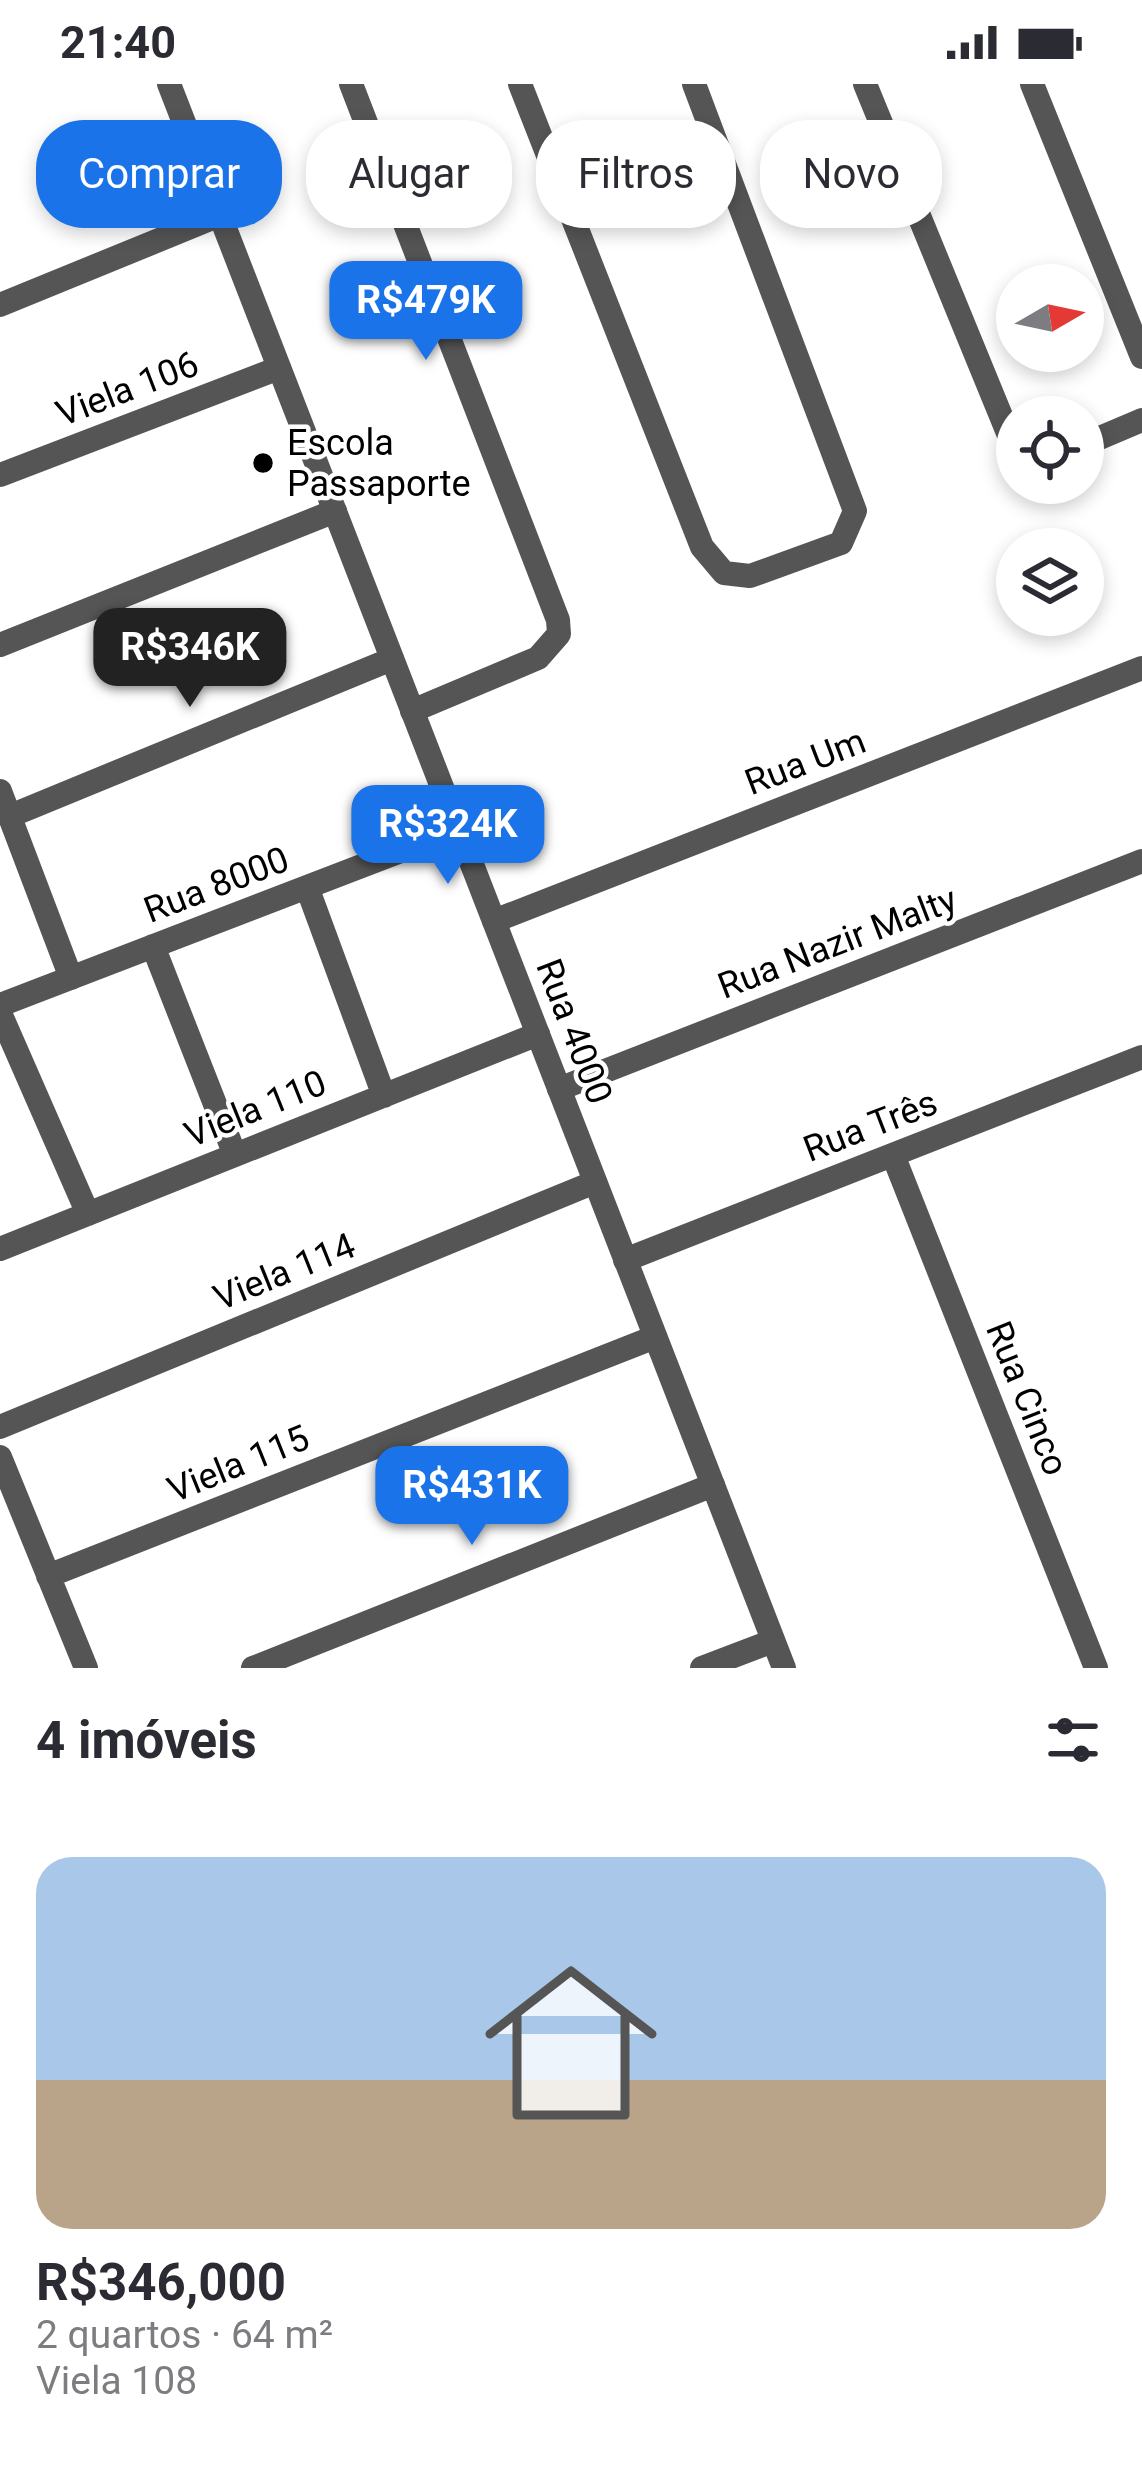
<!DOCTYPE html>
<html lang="pt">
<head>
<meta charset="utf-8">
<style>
  :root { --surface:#fff; --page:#f7f7f7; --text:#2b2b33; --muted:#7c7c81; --accent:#1a73e8 }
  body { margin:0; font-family:Roboto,sans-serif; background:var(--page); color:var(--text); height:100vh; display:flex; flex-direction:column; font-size:45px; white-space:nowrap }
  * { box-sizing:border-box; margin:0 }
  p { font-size:39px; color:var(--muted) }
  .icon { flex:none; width:66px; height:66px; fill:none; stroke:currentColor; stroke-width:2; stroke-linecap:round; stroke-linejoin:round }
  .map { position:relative; height:1584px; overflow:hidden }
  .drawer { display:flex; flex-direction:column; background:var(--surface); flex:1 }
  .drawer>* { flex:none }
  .guide { position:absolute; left:36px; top:36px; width:1071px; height:108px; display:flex; gap:24px }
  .needle { width:78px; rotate:81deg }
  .buttons { position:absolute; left:996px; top:180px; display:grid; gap:24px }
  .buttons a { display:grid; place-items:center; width:108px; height:108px; border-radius:50%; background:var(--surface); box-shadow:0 6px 18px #0003; font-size:60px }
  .price { position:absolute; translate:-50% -102px; padding:0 27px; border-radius:24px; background:var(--accent); color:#fff; font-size:39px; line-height:78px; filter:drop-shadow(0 3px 6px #0008) }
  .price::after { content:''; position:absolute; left:50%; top:72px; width:36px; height:27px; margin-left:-18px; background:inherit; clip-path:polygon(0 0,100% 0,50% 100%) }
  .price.selected { background:#222; color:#fff }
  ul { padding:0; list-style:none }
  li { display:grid; align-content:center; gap:24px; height:636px; padding:0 36px }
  li span { display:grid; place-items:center; height:372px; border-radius:36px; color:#555 }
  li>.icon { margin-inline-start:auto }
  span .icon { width:216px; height:216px; fill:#fffc; stroke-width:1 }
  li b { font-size:51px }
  h2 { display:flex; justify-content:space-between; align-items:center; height:144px; padding:0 36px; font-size:51px }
  .tag { padding:0 42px; border-radius:48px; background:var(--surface); box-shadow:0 6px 18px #0003; font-size:42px; line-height:108px }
  .tag.selected { background:var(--accent); color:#fff }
  .status { display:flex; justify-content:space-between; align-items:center; height:84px; padding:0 60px; background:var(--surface); direction:ltr }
  .status svg { height:33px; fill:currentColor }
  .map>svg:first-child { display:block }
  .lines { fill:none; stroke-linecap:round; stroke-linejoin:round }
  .minor { stroke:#555; stroke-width:24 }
  .tertiary { stroke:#555; stroke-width:24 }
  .poi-dot { fill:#000; stroke:#fff; stroke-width:4.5 }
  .labels { text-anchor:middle; stroke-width:9; stroke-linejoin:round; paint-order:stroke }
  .street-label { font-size:36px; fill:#000; stroke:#fff }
  .poi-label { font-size:36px; fill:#000; stroke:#fff; text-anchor:start }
</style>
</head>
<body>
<div class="status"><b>21:40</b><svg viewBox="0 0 49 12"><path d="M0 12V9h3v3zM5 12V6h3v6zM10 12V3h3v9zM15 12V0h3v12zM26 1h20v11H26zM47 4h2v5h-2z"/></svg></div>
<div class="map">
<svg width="1142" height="1584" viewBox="0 0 1142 1584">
  <rect width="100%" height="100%" fill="#fff"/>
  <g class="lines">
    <path class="minor" d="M351,0L558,536L559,550L538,574L412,627
      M520,0L702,463L724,489L750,492L841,459L855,427L694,0
      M865,0L1017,371
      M1032,0L1142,273
      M0,221L220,131
      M1083,361L1142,336
      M0,391L279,284
      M0,561L335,427
      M0,707L71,894
      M10,732L392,575
      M307,803L384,1012
      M494,837L1142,584
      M153,862L235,1071
      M0,921L458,745
      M0,929L88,1130
      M559,1005L1142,777
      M893,1071L1096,1584
      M0,1165L538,950
      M625,1176L1142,973
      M0,1343L595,1098
      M0,1373L86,1584
      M48,1492L655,1253
      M253,1584L713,1401
      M702,1584L773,1557"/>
    <path class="tertiary" d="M169,0L784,1584"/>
  </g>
  <circle class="poi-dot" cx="263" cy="379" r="12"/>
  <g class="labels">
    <g class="street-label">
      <text transform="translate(127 304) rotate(-21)" y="13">Viela 106</text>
      <text transform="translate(805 677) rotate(-21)" y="13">Rua Um</text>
      <text transform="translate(216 800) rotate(-21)" y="13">Rua 8000</text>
      <text transform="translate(837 858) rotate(-21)" y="13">Rua Nazir Malty</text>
      <text transform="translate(575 947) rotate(69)" y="13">Rua 4000</text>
      <text transform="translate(255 1024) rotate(-22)" y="13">Viela 110</text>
      <text transform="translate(870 1041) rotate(-21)" y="13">Rua Três</text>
      <text transform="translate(284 1187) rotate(-22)" y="13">Viela 114</text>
      <text transform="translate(1028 1314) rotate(68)" y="13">Rua Cinco</text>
      <text transform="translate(238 1379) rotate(-22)" y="13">Viela 115</text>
    </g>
    <g class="poi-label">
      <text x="287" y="371">Escola<tspan x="287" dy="41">Passaporte</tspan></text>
    </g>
  </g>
</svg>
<div class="buttons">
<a><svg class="needle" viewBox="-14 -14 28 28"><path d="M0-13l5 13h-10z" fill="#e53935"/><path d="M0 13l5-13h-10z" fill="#7c7c81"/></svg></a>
<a><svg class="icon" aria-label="locate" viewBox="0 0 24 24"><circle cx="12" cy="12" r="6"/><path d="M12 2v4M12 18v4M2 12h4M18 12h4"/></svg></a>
<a><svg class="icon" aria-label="layers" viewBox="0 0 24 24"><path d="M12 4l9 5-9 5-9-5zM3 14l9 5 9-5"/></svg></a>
</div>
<b class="price" style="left:426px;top:279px">R$479K</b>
<b class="price selected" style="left:190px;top:626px">R$346K</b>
<b class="price" style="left:448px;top:803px">R$324K</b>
<b class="price" style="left:472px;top:1464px">R$431K</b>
<div class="guide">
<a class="tag selected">Comprar</a>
<a class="tag">Alugar</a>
<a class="tag">Filtros</a>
<a class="tag">Novo</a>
</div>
</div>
<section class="drawer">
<h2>4 imóveis<svg class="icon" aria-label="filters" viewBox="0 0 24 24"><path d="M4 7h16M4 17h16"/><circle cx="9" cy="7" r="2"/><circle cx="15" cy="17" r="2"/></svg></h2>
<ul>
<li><span style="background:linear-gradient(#a9c7e8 60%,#b9a48a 0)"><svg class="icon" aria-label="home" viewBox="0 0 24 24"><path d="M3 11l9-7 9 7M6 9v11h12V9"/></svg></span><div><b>R$346,000</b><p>2 quartos · 64 m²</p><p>Viela 108</p></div></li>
</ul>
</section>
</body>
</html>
